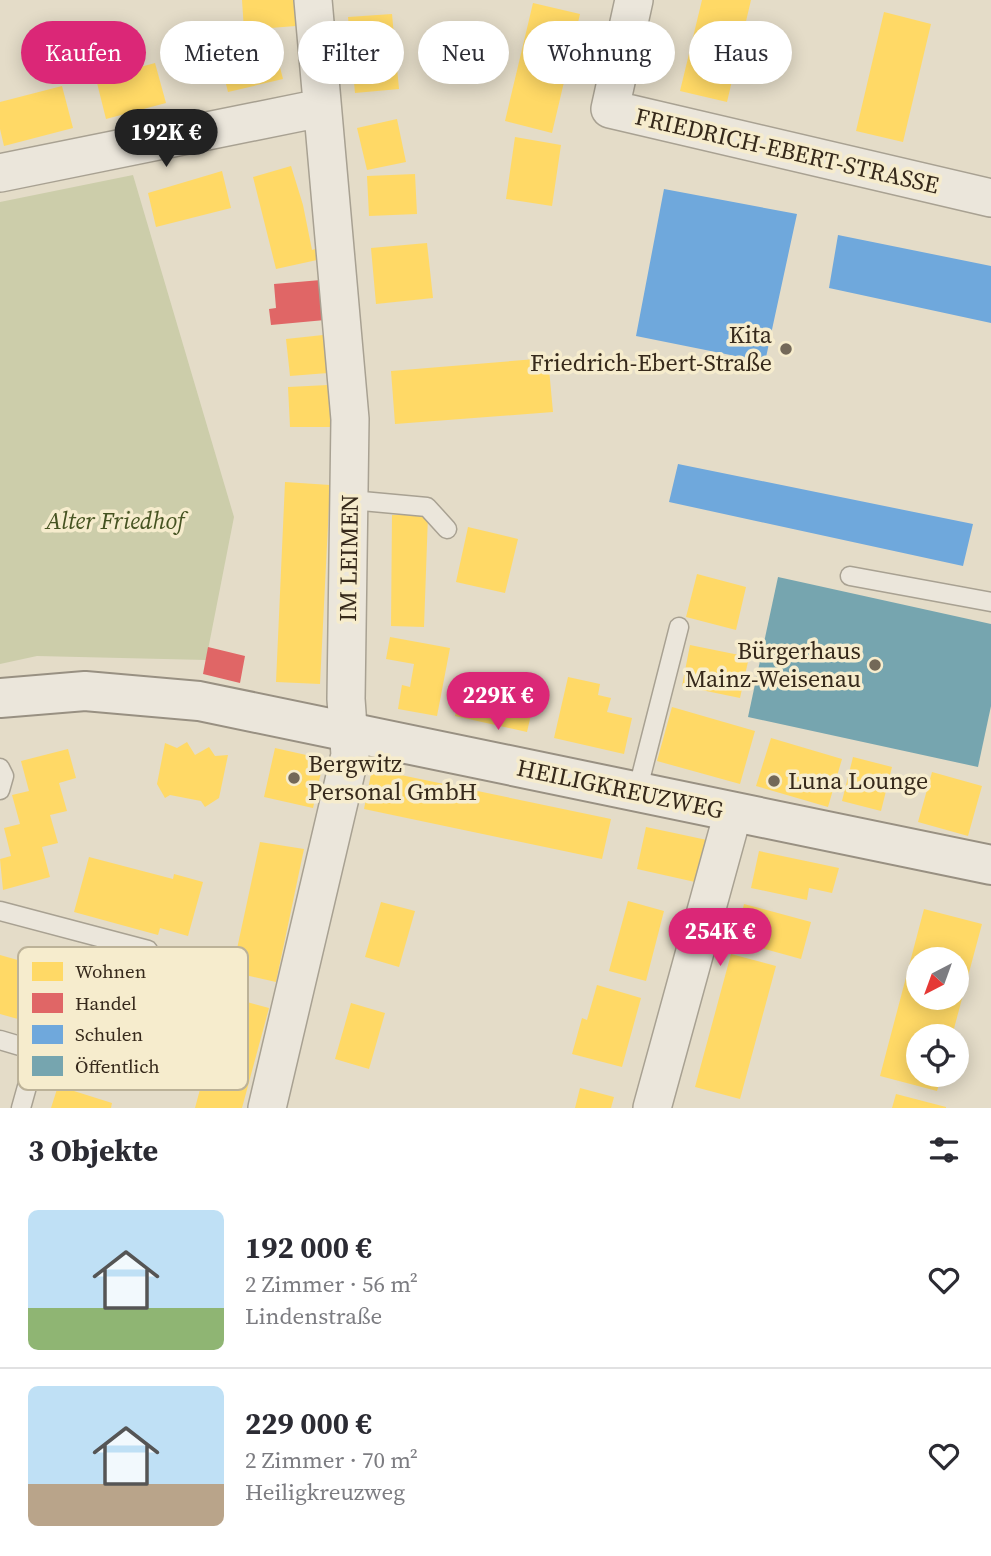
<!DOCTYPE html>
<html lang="de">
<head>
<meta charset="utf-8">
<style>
  :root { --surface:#fff; --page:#f7f7f7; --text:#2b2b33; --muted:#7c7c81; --line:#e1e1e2; --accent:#db2777 }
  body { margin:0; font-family:"Source Serif 4",serif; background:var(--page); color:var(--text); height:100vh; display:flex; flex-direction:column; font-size:26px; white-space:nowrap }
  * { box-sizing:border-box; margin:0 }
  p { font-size:23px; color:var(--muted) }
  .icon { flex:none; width:38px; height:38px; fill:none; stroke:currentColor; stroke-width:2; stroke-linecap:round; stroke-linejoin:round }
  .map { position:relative; height:1108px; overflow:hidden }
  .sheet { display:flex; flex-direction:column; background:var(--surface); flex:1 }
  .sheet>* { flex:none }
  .hud { position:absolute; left:21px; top:21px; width:950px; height:63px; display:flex; gap:14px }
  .needle { width:46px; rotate:221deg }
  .controls { position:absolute; left:906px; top:947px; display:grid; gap:14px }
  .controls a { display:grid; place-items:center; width:63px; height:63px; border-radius:50%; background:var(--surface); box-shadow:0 4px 18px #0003; font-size:35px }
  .price { position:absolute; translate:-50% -60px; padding:0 16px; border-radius:24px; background:var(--accent); color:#fff; font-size:23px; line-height:46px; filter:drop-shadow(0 2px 4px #0008) }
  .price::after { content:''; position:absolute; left:50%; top:42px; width:21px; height:16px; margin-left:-10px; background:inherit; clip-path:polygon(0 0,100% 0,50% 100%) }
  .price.selected { background:#222; color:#fff }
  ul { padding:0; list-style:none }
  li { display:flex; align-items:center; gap:21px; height:175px; padding:0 28px }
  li+li { border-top:2px solid var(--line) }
  li span { display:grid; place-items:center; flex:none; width:196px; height:140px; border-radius:10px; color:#555 }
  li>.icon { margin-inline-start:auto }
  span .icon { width:84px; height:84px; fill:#fffc; stroke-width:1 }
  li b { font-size:30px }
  h2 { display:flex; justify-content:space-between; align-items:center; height:84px; padding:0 28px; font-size:30px }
  .tag { padding:0 24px; border-radius:32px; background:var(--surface); box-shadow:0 4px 18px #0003; font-size:24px; line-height:63px }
  .tag.selected { background:var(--accent); color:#fff }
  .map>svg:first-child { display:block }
  .cemetery { fill:#cccdaa }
  .homes { fill:#ffd966; fill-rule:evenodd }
  .shops { fill:#e06666 }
  .schools { fill:#6fa8dc }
  .public { fill:#76a5af }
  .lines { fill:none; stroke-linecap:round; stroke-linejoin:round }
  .lane-casing { stroke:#a8a192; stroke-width:21 }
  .street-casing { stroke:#a8a192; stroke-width:40 }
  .secondary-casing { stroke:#989082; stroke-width:42 }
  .lane { stroke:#ebe6db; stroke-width:18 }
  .street { stroke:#ebe6db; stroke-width:37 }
  .secondary { stroke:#ebe6db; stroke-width:38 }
  .poi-dot { fill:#736858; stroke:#f6eccd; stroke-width:2.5 }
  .labels { text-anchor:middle; stroke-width:7; stroke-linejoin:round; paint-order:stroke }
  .street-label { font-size:24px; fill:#36291b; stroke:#f6eccd }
  .poi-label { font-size:24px; fill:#36291b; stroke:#f6eccd; text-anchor:end }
  .park-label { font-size:24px; font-style:italic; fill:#455321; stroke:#f6eccd }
  .key { fill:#f6eccd; stroke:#bcb298; stroke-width:2 }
  .key-label { font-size:19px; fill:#36291b }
</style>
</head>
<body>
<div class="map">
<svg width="991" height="1108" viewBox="0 0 991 1108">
  <rect width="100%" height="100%" fill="#e4dcc8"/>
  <path class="cemetery" d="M133,175L234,517L206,660L37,656L0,664V202Z"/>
  <path class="homes" d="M242,0H294L296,26L244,30Z
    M702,0H751L727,102L680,91Z
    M533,3L580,14L552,133L505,121Z
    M884,12L931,24L903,142L856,131Z
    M392,14L399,89L355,93L348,17Z
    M275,48L283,79L228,92L220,60Z
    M155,63L166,103L106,119L96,79Z
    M62,86L73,128L4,146L0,129V102Z
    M397,119L406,162L367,170L357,128Z
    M515,137L561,145L552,206L506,199Z
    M291,166L303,205L312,250L318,248L317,260L276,269L253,177Z
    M222,171L231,208L156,227L148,193Z
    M415,174L417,214L369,216L367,176Z
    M427,243L433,298L376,304L371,248Z
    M323,335L328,373L290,376L286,339Z
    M548,358L553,412L395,424L391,371Z
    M328,385L333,427H290L288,387Z
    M285,482L330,485L320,684L276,682Z
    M392,515H428L424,627L391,626Z
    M468,527L518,539L505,593L456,582Z
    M697,574L746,587L736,630L686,617Z
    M390,637L450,648L437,716L398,709L402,685L410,687L414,664L386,659Z
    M690,645L749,657L740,698L682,686Z
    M568,677L600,684L598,695L611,698L607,712L632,718L624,754L554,738Z
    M462,683L535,697L527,732L455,716Z
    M672,707L755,731L740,784L657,761Z
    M771,738L842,759L828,807L756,786Z
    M187,742L195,755L209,747L215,756L228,755L219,798L205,807L201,801L170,795L165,798L157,784L165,743L177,748Z
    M275,748L324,759L313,808L264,797Z
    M68,749L76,778L59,783L67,811L50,815L58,843L42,847L50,877L3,890L0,859L11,856L4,828L20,824L12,795L29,791L21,761Z
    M853,757L892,767L881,811L842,801Z
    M372,769L611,819L602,859L364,809Z
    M932,772L982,786L968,836L918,822Z
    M646,827L707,840L695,882L637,869Z
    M260,842L304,849L276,982L232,972Z
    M759,851L839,868L832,893L809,888L807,900L751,888Z
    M89,857L173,879L174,874L203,882L188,936L160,928L158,935L74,912Z
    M628,901L664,911L646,981L609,971Z
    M381,902L415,911L399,967L365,957Z
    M744,904L811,922L801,959L735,941Z
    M924,909L982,924L952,1036H919V1074H942L937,1091L880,1076ZM919,959H957V998H919Z
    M731,954L776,966L740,1099L695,1087Z
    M0,955L176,1005L161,1059L0,1014Z
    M597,985L641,998L622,1067L572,1054L582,1018L587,1020Z
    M225,996L269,1008L259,1045L242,1108H195Z
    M351,1003L385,1013L369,1069L335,1059Z
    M58,1086L112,1103L111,1108H51Z
    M580,1088L614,1097L611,1108H575Z
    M896,1094L946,1107V1108H892Z"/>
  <path class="shops" d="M321,280L325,320L271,325L269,309L276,308L274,284Z
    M208,647L245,656L240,683L203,674Z"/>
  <path class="schools" d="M664,189L797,214L765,362L636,336Z
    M838,235L991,266V323L829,288Z
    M678,464L973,524L963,566L669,502Z"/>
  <path class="public" d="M778,577L991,624V706L978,767L748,717Z"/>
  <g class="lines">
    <defs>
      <path id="lane" d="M351,500L427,507L447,529
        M850,576L991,602
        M0,768L4,776L0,790
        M637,792L679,627
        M0,911L148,950
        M0,1040L118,1075
        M21,1108L37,1051"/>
      <path id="street" d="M634,0L610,109L991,198
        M0,173L321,108
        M267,1108L350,755L346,699L350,419L313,0
        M652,1108L733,813"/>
      <path id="secondary" d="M0,698L85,691L199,701L991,865"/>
    </defs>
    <use href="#lane" class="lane-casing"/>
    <use href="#street" class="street-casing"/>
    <use href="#secondary" class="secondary-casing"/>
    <use href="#lane" class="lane"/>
    <use href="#street" class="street"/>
    <use href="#secondary" class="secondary"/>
  </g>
  <g class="poi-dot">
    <circle cx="786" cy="349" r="7"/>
    <circle cx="875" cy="665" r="7"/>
    <circle cx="294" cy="778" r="7"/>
    <circle cx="774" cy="781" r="7"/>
  </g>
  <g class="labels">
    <g class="street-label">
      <text transform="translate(787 151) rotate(13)" y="8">FRIEDRICH-EBERT-STRASSE</text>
      <text transform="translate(349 558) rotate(-89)" y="8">IM LEIMEN</text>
      <text transform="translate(620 789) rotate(12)" y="8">HEILIGKREUZWEG</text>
    </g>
    <g class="poi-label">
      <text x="772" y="343">Kita<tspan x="772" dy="28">Friedrich-Ebert-Straße</tspan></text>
      <text x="861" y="659">Bürgerhaus<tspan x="861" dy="28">Mainz-Weisenau</tspan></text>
      <text x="308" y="772" text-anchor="start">Bergwitz<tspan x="308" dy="28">Personal GmbH</tspan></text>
      <text x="788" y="789" text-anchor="start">Luna Lounge</text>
    </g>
    <g class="park-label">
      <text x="115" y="529">Alter Friedhof</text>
    </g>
  </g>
  <rect x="18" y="947" width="230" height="143" rx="10" class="key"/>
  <rect x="32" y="962" width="31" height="19" fill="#ffd966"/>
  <rect x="32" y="993" width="31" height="20" fill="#e06666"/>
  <rect x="32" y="1025" width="31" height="19" fill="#6fa8dc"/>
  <rect x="32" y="1056" width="31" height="20" fill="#76a5af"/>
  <g class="key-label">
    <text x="75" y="978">Wohnen</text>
    <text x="75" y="1010">Handel</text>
    <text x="75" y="1041">Schulen</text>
    <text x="75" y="1073">Öffentlich</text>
  </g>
</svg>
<div class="controls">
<a><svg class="needle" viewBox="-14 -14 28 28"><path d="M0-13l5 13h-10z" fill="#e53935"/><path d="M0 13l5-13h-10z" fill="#7c7c81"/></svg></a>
<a><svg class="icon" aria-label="locate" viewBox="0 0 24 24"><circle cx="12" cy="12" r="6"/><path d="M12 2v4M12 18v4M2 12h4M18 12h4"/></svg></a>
</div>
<b class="price selected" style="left:166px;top:169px">192K €</b>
<b class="price" style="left:498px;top:732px">229K €</b>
<b class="price" style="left:720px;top:968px">254K €</b>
<div class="hud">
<a class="tag selected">Kaufen</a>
<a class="tag">Mieten</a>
<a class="tag">Filter</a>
<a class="tag">Neu</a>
<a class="tag">Wohnung</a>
<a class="tag">Haus</a>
</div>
</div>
<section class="sheet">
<h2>3 Objekte<svg class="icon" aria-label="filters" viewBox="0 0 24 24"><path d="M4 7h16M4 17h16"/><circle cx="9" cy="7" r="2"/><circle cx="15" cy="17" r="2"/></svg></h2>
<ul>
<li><span style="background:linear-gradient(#bfe0f5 70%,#8fb573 0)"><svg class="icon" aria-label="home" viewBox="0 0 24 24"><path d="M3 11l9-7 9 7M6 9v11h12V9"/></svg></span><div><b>192 000 €</b><p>2 Zimmer · 56 m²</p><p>Lindenstraße</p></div><svg class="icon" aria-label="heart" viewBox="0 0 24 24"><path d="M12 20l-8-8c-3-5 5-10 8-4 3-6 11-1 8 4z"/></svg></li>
<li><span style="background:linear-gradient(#bfe0f5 70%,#b9a48a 0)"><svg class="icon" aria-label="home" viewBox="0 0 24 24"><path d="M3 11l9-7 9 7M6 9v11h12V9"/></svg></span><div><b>229 000 €</b><p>2 Zimmer · 70 m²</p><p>Heiligkreuzweg</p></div><svg class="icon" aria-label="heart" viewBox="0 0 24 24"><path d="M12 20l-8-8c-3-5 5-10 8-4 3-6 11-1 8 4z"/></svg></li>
</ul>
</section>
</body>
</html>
